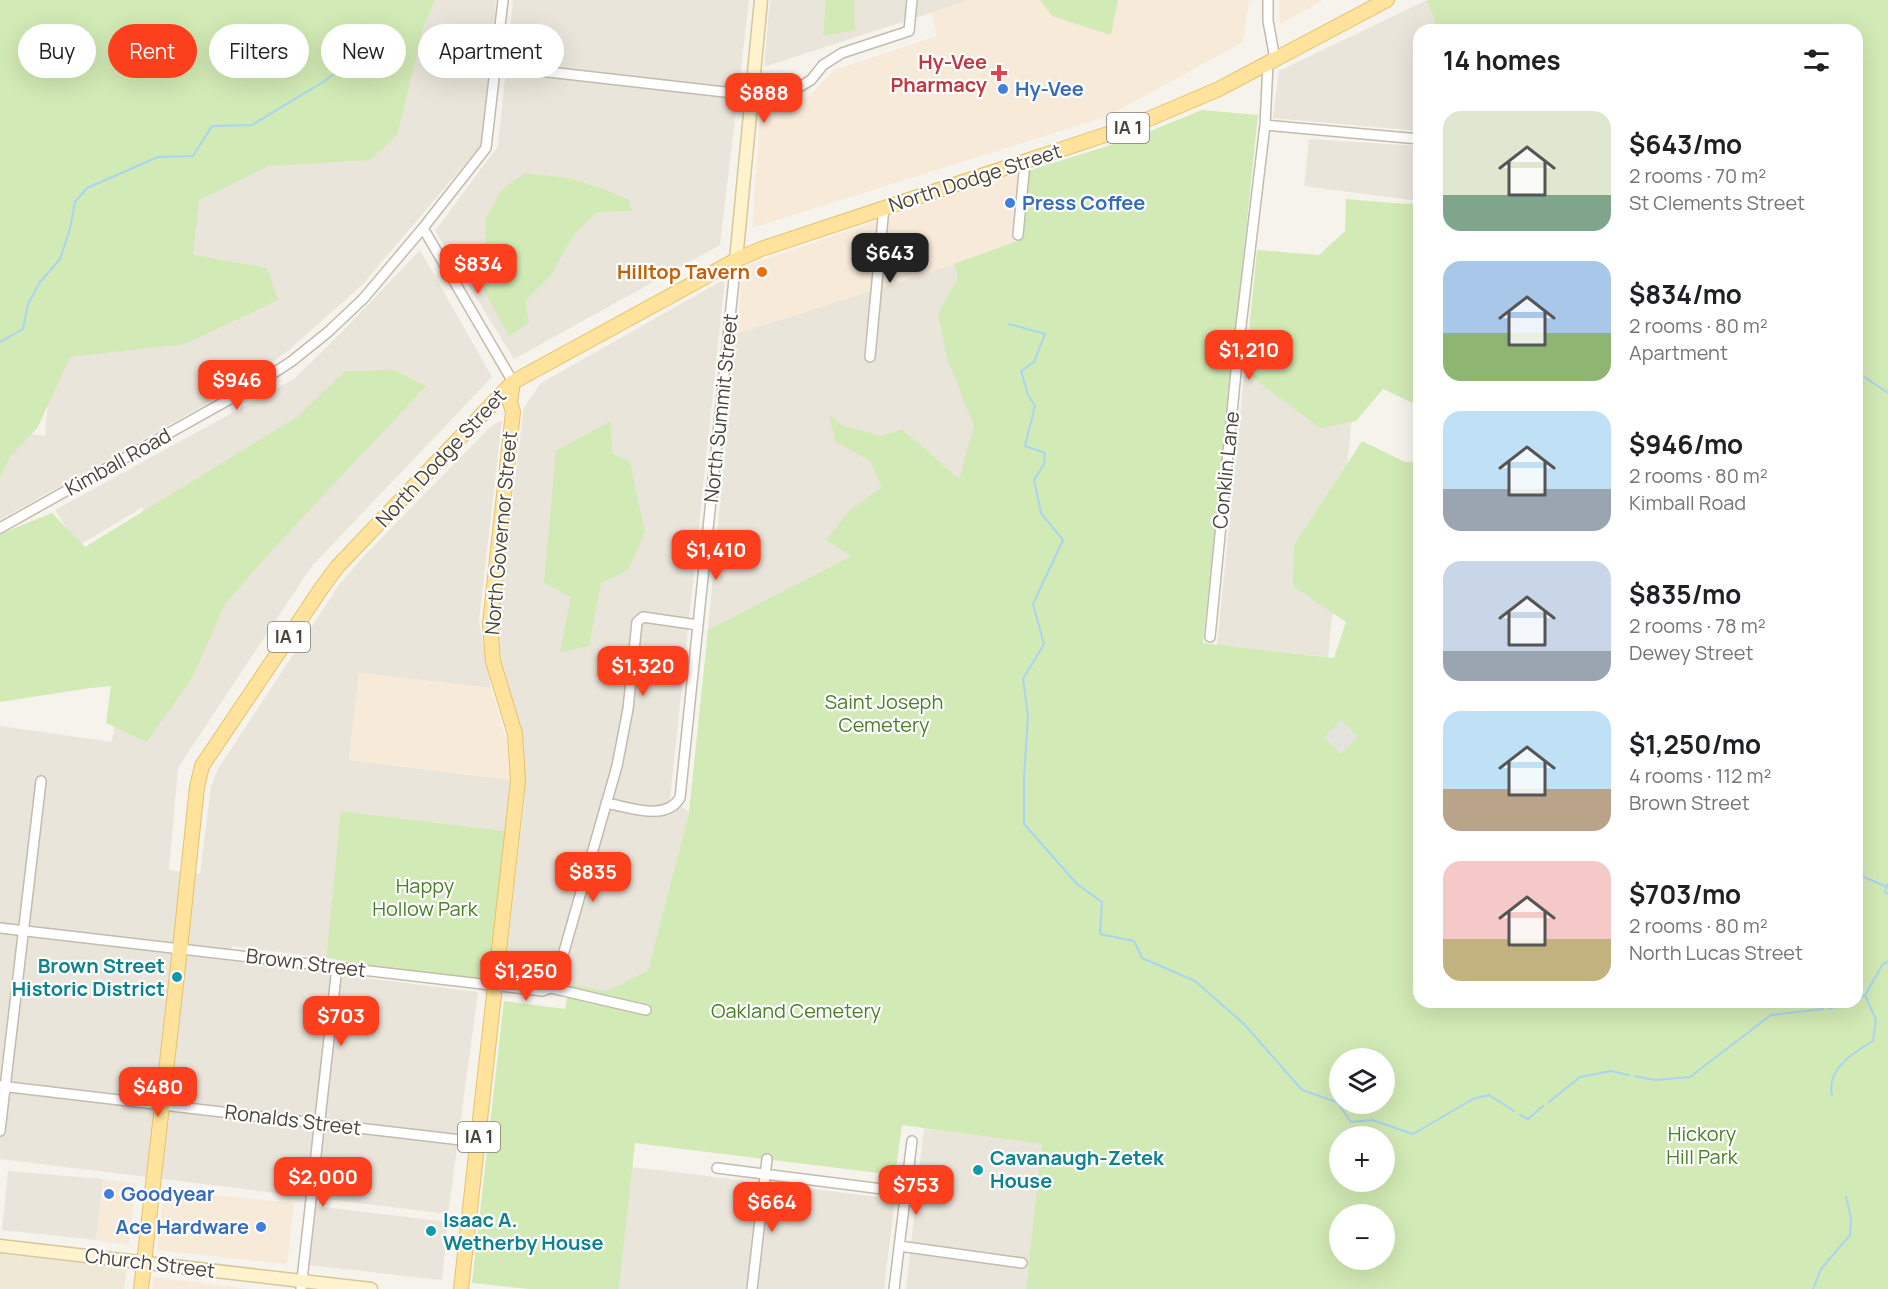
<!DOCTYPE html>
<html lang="en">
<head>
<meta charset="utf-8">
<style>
  :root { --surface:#fff; --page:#f6f6f6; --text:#202124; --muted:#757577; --accent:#fc3f1d }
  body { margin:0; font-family:Manrope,sans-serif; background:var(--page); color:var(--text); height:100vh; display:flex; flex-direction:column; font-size:22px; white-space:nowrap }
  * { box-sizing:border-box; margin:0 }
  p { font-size:20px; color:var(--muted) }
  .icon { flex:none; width:33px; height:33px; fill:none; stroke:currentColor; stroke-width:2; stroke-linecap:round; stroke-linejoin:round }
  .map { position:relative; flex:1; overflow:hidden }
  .sheet { position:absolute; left:1413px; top:24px; width:450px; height:984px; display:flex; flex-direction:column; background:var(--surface); border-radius:18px; box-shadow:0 6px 24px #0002 }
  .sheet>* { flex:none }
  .hud { position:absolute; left:18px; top:24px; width:570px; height:54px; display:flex; gap:12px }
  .fabs { position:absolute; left:1329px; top:1048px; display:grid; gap:12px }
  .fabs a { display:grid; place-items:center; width:66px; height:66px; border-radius:50%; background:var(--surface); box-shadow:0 6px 24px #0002; font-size:30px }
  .price { position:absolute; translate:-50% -51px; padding:0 14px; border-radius:12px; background:var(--accent); color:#fff; font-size:20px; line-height:39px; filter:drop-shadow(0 2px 3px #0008) }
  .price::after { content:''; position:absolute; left:50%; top:36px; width:18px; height:14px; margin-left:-9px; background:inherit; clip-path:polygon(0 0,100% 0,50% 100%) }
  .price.selected { background:#222; color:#fff }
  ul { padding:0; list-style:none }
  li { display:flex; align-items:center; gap:18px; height:150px; padding:0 30px }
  li span { display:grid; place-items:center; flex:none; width:168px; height:120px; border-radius:18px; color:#555 }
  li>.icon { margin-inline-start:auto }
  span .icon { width:72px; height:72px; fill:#fffc; stroke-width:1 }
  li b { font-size:26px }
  h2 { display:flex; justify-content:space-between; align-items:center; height:72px; padding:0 30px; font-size:26px }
  .tag { padding:0 21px; border-radius:27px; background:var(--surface); box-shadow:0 6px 24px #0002; font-size:21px; line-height:54px }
  .tag.selected { background:var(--accent); color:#fff }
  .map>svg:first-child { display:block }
  .residential { fill:#eae5da }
  .commercial { fill:#f7ead8 }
  .education { fill:#efe8d6 }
  .green { fill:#d2eab5; fill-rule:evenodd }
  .parking { fill:#e5e3e0 }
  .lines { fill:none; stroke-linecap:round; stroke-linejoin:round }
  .stream { stroke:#a9d4f2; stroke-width:2 }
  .street-casing { stroke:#c2bbae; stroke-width:12 }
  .secondary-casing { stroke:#d6c79b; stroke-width:15 }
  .primary-casing { stroke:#e6c16a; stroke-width:16 }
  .street { stroke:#fff; stroke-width:9 }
  .secondary { stroke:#fff3cd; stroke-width:12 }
  .primary { stroke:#ffe39c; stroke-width:14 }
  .health-dot { fill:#e0444e; stroke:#fff; stroke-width:2 }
  .shop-dot { fill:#3f7fe0; stroke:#fff; stroke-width:2 }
  .food-dot { fill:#e8710a; stroke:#fff; stroke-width:2 }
  .culture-dot { fill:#0f9aa8; stroke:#fff; stroke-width:2 }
  .labels { text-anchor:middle; stroke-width:4.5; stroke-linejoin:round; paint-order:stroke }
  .shield { fill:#fff; stroke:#817c74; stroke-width:1.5 }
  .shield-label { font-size:18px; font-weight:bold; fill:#4b4439 }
  .health-label { font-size:20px; font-weight:bold; fill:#be3a42; stroke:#fff; text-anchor:end }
  .shop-label { font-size:20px; font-weight:bold; fill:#366cbe; stroke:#fff; text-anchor:start }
  .street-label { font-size:20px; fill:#4b4439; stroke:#fff }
  .food-label { font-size:20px; font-weight:bold; fill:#c56008; stroke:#fff; text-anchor:end }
  .park-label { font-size:20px; fill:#4a7f2a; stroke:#fff }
  .culture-label { font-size:20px; font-weight:bold; fill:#0d838f; stroke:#fff; text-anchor:start }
</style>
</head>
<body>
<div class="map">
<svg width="1888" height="1289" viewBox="0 0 1888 1289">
  <rect width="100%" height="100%" fill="#f6f3ec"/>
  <path class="residential" d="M238,0H496L482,144L363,284L289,350L240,385L0,520V466L3,431L45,436L67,194Z
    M513,0H749L720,245L514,359L435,231L498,146Z
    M770,0H964V2L764,67Z
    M1427,0L1449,30H1419V131L1273,118L1279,71Z
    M1309,139L1419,146V201L1304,186Z
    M420,250L492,377L311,567L178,768L169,870L200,874L211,786L218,769L339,585L363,557L491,426L502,420L479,621L491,688L359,673L349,760L510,780L505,831L342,811L326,958L232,946L229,961L478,992L448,1214L0,1159V726L112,742L143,507L78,546L55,510L294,379L341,333Z
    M954,264L998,412L989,596L897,532L708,630L736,334Z
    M725,279L670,799L689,812L648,970L608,991L504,977L525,796L522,742L505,685L497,626L524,407L541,383Z
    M1244,376L1355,387L1328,657L1217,645Z
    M924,1128L1043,1144L1026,1289H906Z
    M632,1167L895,1199L884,1289H619Z
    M8,1171L103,1179L96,1240L2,1230Z
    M316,1206L448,1222L442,1280L309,1265Z"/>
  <path class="commercial" d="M964,0H1249L1243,42L1108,116L752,228L761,105L807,98L835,70L937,36L931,13L963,2Z
    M1279,0H1323L1280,24Z
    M1022,171L1014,243L954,264L736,334L743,267Z
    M359,673L491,688L507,742L510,780L349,760Z
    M103,1179L136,1184L129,1245L96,1240Z
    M164,1190L294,1203L287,1264L157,1250Z
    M153,1277L249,1289H152Z"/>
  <path class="education" d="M0,1254L127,1268L124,1289H0Z"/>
  <path class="green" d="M0,0H435L424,25L397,135L370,160L268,166L199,200L193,255L267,268L278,300L185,344L70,357L38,427L9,458L0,478Z
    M826,0H854L855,30L823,36Z
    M1040,0H1118L1111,35L1052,16Z
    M1427,0H1888V1289H1026L1042,1144L902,1125L895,1175L635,1143L619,1289H529L472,1283L504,1001L565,1009L570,985L608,991L648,970L689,812L708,630L851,556L826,540L850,510L882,487L870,461L835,441L829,414L843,426L882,436L902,429L959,479L974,426L947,358L938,314L958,278L954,264L1020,240L1028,171L1136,137L1202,110L1258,115L1203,643L1334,658L1346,622L1293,586L1294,545L1362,441L1405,462L1419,461V1002H1857V30H1438ZM1340,1059H1384V1104H1340ZM1340,1137H1384V1182H1340ZM1340,1215H1384V1260H1340Z
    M525,173L568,178L601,188L629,200L632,211L597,212L574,235L551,275L525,301L529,323L509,336L484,291L486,219L501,190Z
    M1346,199L1406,204L1419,203V406L1383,389L1356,421L1320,428L1245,372L1257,250L1319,255L1345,231Z
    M394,370L426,386L273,549L225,604L193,676L147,742L106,723L111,686L90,688L0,702V534L52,513L85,547L297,417L345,371Z
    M611,421L612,453L630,462L645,532L628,570L601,583L589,646L560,652L571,597L544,583L556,451Z
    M341,811L505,831L495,985L326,958Z"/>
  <path class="parking" d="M1341,720L1358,737L1341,754L1324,737Z"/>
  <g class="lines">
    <path class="stream" d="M1009,324L1045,334L1034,362L1021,371L1028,395L1035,406L1025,446L1045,453L1044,464L1034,480L1041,513L1063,540L1033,604L1044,644L1023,679L1028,716L1024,778V824L1077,884L1102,902L1100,934L1134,941L1142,958L1195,981L1244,1024L1302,1090L1337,1102L1351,1122L1372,1120L1413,1134L1473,1099L1489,1095L1514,1111
      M0,342L23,329L28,304L40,282L60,259L70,229L75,202L87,188L158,157L193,156L212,126L252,125L323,82L380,41
      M1857,372L1888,393
      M1859,875L1887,887
      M1888,884L1885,892L1888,894
      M1857,999L1865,995
      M1829,1009L1849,1002
      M1635,1076L1655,1080L1690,1077L1771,1015L1823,1009
      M1832,1095C1826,1069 1854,1052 1873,1041L1876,1020L1865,995L1883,964L1888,962
      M1549,1102L1580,1077L1611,1071L1629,1075
      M1520,1115L1528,1119L1543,1106
      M1813,1289L1821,1269L1850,1235L1851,1218L1846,1197"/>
    <defs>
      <path id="street" d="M1268,0V21L1275,59
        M496,66L751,95
        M752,90L780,93L796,89L811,80L823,65L842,53L909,31L912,0
        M1265,125L1419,139
        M423,228L513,382
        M1018,235L1025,162
        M870,357L884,207
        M0,528L260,382L292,361L328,332L363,299L423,228L486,148L503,0
        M1210,637L1238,351L1265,125L1268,63
        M606,803C629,807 665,822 680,798L736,260
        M0,928L542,991L551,988L646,1010
        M551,988L555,983L617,766L628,709L637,622L643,617L698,625
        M0,1086L478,1142
        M0,1131L41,781
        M717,1168L906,1192
        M899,1246L1022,1263
        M301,1289L337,967
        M752,1289L767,1159
        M894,1289L912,1141"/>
      <path id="secondary" d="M736,260L761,0
        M0,1246L371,1289"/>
      <path id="primary" d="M141,1289L180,949L197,787L202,766L323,586L338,566L513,382L736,260L761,249L1132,126L1219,89L1387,0
        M461,1289L518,781L515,734L493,661L490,624L513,412L510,402L513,382"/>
    </defs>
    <use href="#street" class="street-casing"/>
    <use href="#secondary" class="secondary-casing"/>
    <use href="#primary" class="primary-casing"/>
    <use href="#street" class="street"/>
    <use href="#secondary" class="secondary"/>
    <use href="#primary" class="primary"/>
  </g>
  <path class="health-dot" d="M996 64h6v6h6v6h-6v6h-6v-6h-6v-6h6z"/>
  <g class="shop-dot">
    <circle cx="1003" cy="89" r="6"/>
    <circle cx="1010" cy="203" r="6"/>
    <circle cx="109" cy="1194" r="6"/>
    <circle cx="261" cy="1227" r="6"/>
  </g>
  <circle class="food-dot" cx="762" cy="272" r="6"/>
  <g class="culture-dot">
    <circle cx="177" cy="977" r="6"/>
    <circle cx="978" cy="1170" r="6"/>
    <circle cx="431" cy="1231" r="6"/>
  </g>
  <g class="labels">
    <g class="shield">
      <rect x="1107" y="113" width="42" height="30" rx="4.5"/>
      <rect x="268" y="622" width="42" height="30" rx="4.5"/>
      <rect x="458" y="1122" width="42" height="30" rx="4.5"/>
    </g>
    <g class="shield-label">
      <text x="1128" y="134">IA 1</text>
      <text x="289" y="643">IA 1</text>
      <text x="479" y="1143">IA 1</text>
    </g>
    <g class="health-label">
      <text x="987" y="69">Hy-Vee<tspan x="987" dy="23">Pharmacy</tspan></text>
    </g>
    <g class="shop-label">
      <text x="1015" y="96">Hy-Vee</text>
      <text x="1022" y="210">Press Coffee</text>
      <text x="121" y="1201">Goodyear</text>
      <text x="249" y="1234" text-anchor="end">Ace Hardware</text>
    </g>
    <g class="street-label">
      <text transform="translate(975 178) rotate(-18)" y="7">North Dodge Street</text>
      <text transform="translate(721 408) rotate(-84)" y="7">North Summit Street</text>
      <text transform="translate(441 458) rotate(-47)" y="7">North Dodge Street</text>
      <text transform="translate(118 462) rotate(-29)" y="7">Kimball Road</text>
      <text transform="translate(1226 470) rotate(-84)" y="7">Conklin Lane</text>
      <text transform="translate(501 533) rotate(-85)" y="7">North Governor Street</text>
      <text transform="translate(306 963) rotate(7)" y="7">Brown Street</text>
      <text transform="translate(293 1120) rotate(7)" y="7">Ronalds Street</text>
      <text transform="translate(150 1263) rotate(7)" y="7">Church Street</text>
    </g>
    <g class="food-label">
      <text x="750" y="279">Hilltop Tavern</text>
    </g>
    <g class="park-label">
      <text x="884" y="709">Saint Joseph<tspan x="884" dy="23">Cemetery</tspan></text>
      <text x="425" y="893">Happy<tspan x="425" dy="23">Hollow Park</tspan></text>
      <text x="796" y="1018">Oakland Cemetery</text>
      <text x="1702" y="1141">Hickory<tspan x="1702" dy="23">Hill Park</tspan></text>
    </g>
    <g class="culture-label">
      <text x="165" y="973" text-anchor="end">Brown Street<tspan x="165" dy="23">Historic District</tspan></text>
      <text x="990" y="1165">Cavanaugh-Zetek<tspan x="990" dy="23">House</tspan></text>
      <text x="443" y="1227">Isaac A.<tspan x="443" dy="23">Wetherby House</tspan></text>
    </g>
  </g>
</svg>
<div class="fabs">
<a><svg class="icon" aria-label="layers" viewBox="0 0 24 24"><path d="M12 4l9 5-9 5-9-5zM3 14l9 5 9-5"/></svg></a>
<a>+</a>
<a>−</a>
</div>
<b class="price" style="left:764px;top:124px">$888</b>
<b class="price selected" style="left:890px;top:284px">$643</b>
<b class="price" style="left:478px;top:295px">$834</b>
<b class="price" style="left:1249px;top:381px">$1,210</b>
<b class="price" style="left:237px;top:411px">$946</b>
<b class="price" style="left:716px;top:581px">$1,410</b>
<b class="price" style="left:643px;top:697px">$1,320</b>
<b class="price" style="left:593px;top:903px">$835</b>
<b class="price" style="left:526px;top:1002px">$1,250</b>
<b class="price" style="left:341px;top:1047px">$703</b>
<b class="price" style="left:158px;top:1118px">$480</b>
<b class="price" style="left:323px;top:1208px">$2,000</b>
<b class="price" style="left:916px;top:1216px">$753</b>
<b class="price" style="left:772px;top:1233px">$664</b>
<div class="hud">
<a class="tag">Buy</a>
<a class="tag selected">Rent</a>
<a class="tag">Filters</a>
<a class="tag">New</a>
<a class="tag">Apartment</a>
</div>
<section class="sheet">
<h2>14 homes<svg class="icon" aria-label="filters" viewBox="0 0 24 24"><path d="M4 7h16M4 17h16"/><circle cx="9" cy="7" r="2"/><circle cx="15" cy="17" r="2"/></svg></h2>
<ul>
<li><span style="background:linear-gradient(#dfe7d0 70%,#7fa58c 0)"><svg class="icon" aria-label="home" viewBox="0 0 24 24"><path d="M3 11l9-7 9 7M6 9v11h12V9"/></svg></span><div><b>$643/mo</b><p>2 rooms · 70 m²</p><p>St Clements Street</p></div></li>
<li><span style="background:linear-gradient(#a9c7e8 60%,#8fb573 0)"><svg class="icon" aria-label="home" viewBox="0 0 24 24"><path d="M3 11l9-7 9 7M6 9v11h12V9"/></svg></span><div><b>$834/mo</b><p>2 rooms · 80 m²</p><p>Apartment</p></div></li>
<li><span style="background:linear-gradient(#bfe0f5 65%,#9aa5b1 0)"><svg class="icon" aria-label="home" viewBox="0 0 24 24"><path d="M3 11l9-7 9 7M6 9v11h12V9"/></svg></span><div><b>$946/mo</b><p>2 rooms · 80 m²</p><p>Kimball Road</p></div></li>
<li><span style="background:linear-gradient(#c9d6e8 75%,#9aa5b1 0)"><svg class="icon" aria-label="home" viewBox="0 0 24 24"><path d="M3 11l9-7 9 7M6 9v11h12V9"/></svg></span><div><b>$835/mo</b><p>2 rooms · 78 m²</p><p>Dewey Street</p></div></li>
<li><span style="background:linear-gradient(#bfe0f5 65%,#b9a48a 0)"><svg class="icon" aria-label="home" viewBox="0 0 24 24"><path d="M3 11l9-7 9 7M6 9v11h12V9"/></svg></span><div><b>$1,250/mo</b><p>4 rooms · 112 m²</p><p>Brown Street</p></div></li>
<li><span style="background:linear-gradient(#f6c9c9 65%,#c2b280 0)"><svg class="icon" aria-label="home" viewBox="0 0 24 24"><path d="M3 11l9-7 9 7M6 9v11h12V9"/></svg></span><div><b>$703/mo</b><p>2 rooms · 80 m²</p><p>North Lucas Street</p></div></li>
</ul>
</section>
</div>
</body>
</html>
